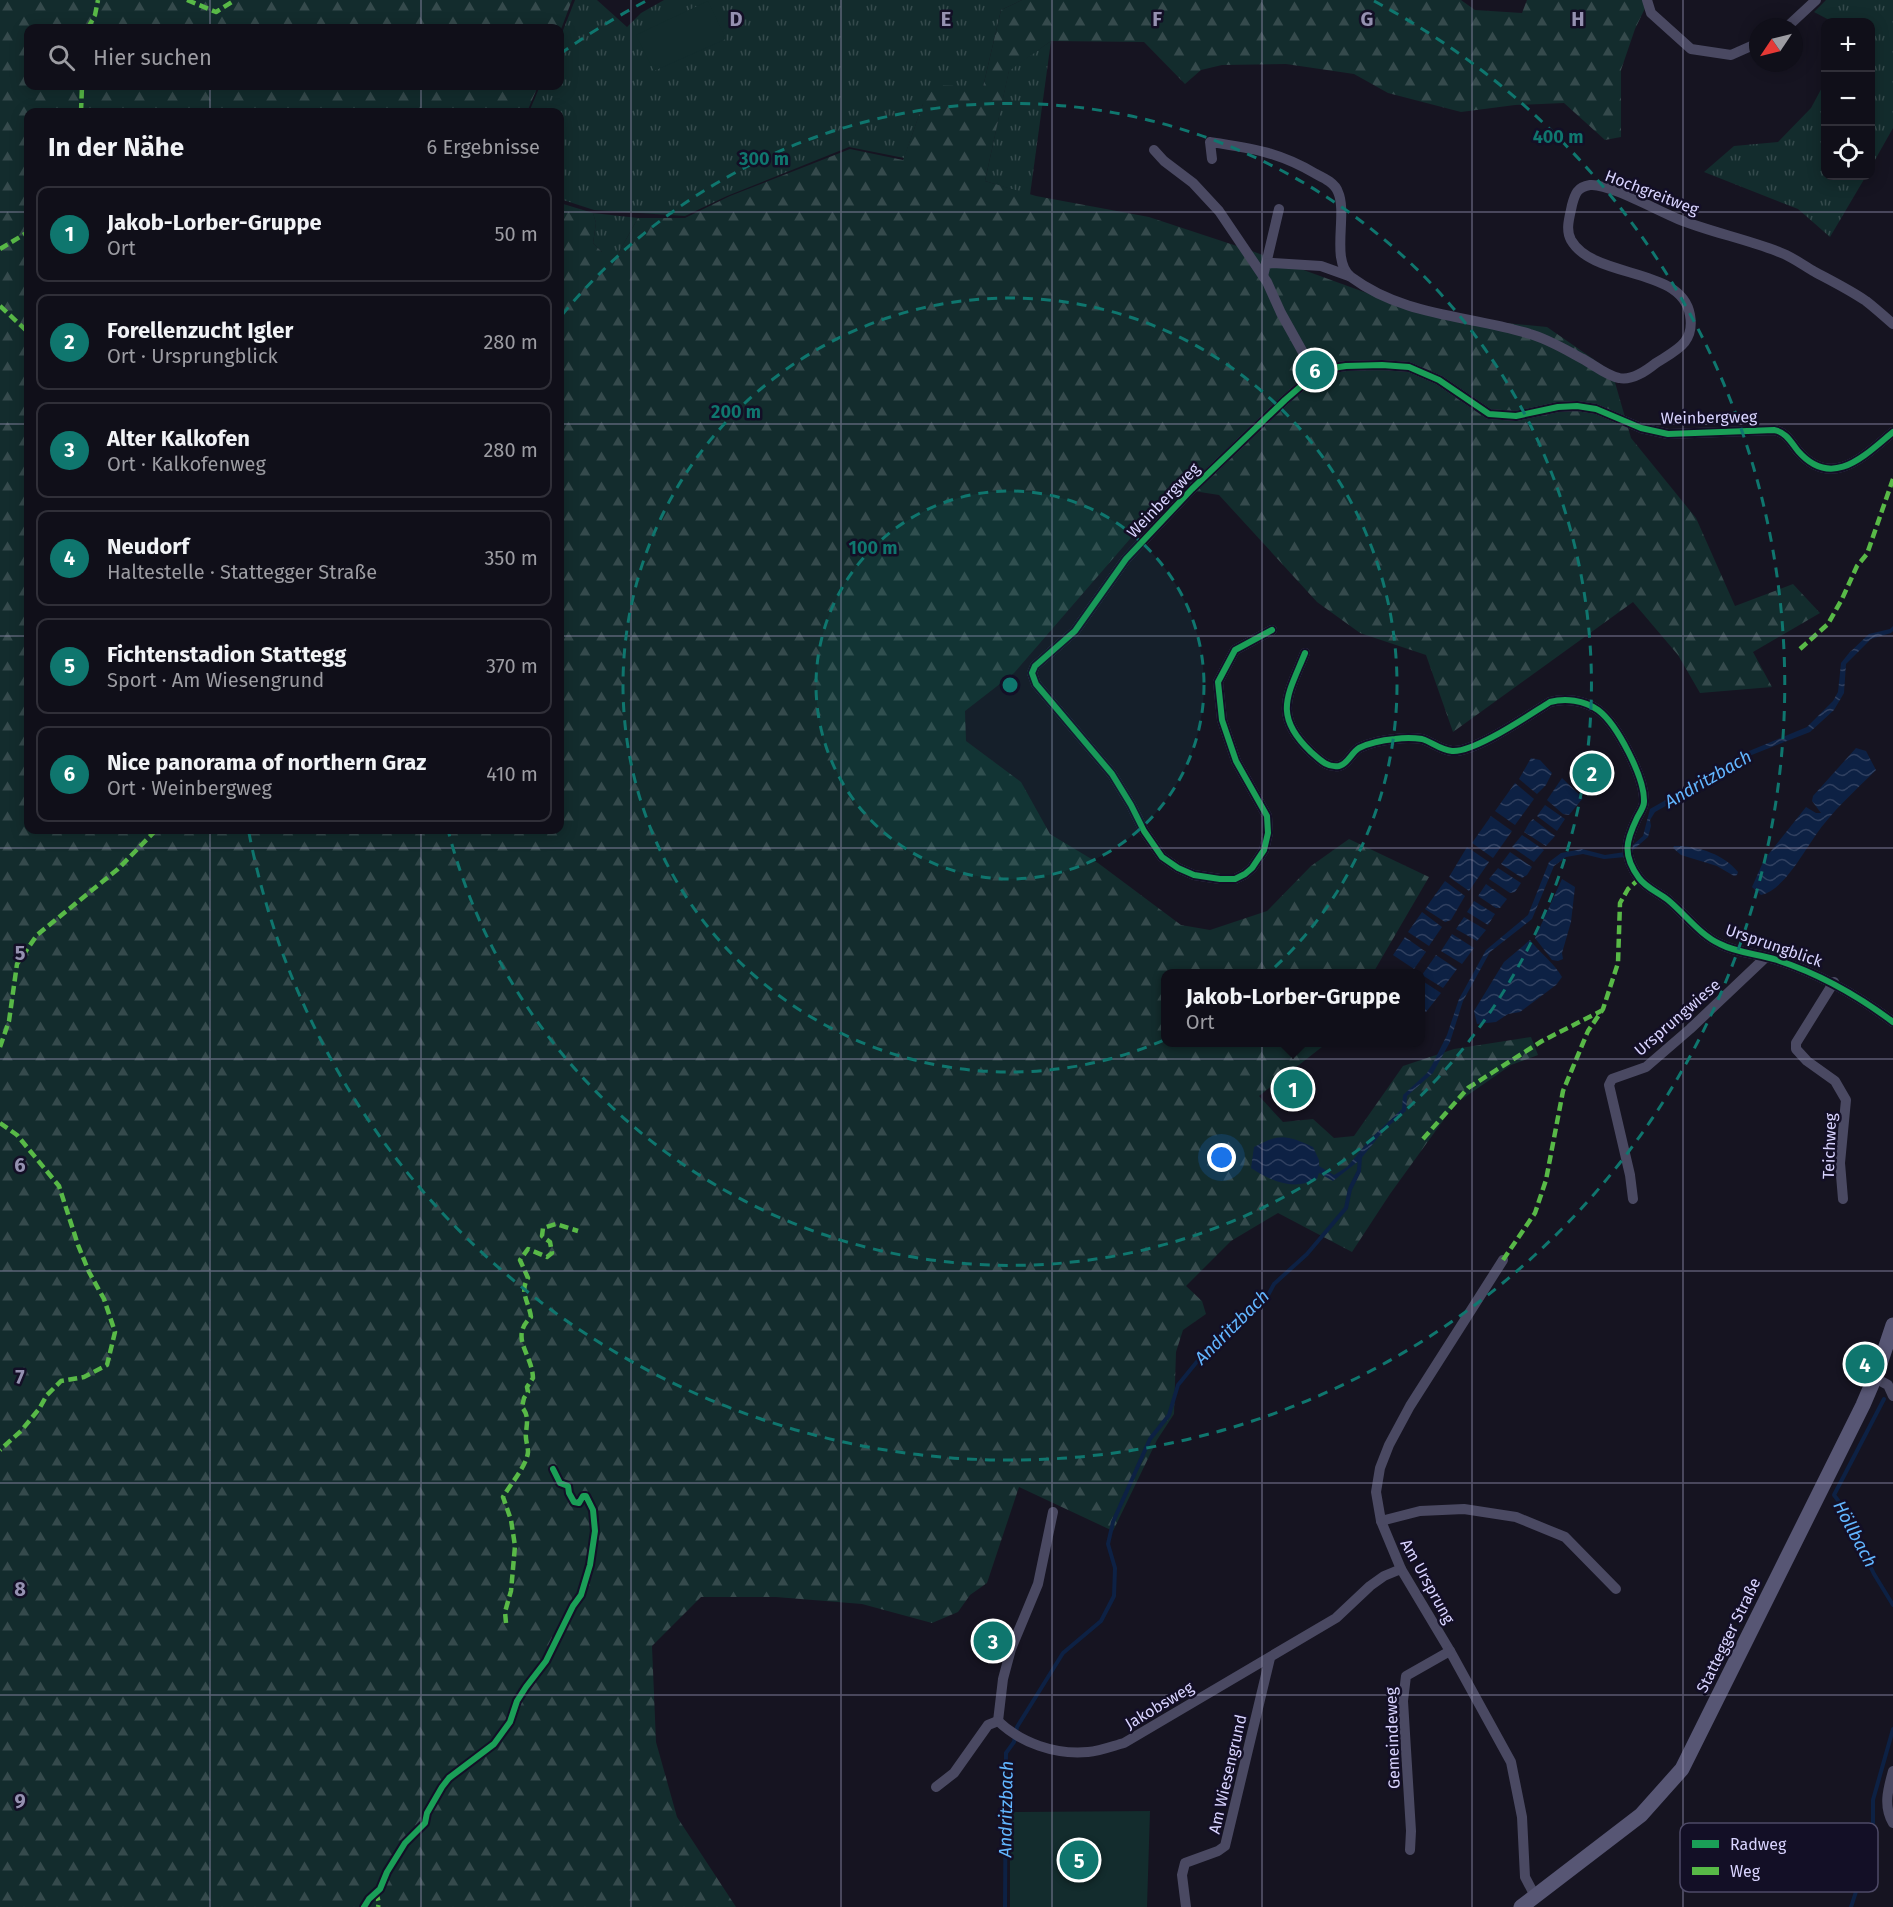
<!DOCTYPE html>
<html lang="de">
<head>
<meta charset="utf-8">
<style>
  body { margin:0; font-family:"Fira Sans",sans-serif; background:#191822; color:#f1f3f6 }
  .controls { position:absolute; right:18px; top:18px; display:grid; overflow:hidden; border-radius:12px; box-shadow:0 3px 15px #0003 }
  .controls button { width:54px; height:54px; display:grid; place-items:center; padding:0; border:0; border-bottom:2px solid #302f38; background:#100f19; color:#f1f3f6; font:30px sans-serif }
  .compass { position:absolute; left:1749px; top:18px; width:54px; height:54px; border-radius:50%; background:#100f19; box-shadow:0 3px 15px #0003; rotate:235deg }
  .you { position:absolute; left:1222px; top:1158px; width:21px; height:21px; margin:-15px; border:4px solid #fff; border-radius:50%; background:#1a73e8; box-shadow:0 0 0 9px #1a73e833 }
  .badge { display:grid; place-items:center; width:39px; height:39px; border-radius:50%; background:#0f766e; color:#fff; font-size:20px; font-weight:700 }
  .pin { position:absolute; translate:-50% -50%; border:3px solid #fff; box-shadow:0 2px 6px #0006 }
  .popup { position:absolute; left:1161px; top:969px; width:264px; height:78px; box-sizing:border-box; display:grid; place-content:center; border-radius:12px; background:#100f19; filter:drop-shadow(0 2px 4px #0005); font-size:20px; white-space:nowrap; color:#9c9ca2 }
  .popup b { font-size:22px; color:#f1f3f6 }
  .popup::after { content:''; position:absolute; left:50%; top:100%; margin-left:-12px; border:12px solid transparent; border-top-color:#100f19 }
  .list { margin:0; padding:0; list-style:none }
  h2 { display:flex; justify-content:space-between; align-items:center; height:78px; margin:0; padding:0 24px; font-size:26px }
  h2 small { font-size:20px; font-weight:400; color:#9c9ca2 }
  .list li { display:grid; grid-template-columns:39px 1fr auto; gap:18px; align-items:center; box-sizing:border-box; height:96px; margin:0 12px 12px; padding:0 12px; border:2px solid #302f38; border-radius:12px }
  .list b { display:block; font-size:22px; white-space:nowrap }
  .list p { margin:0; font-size:20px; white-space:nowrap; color:#9c9ca2 }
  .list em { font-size:20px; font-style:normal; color:#9c9ca2 }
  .icon { flex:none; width:33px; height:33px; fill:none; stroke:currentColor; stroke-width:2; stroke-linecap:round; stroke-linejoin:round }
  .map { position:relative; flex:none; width:1893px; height:1907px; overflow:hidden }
  .search { position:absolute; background:#100f19; box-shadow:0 3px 15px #0003; left:24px; top:24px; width:540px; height:66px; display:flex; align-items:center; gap:15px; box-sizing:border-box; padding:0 21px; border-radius:12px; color:#9c9ca2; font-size:22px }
  .panel { position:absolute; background:#100f19; box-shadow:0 3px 15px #0003; left:24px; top:108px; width:540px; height:726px; border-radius:12px }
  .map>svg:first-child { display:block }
  .grass { fill:url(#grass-tufts) }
  .forest { fill:url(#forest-firs) }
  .park { fill:#132c2d }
  .water { fill:url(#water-waves) }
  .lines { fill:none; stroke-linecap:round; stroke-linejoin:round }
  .stream { stroke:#0d2144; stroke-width:4 }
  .minor { stroke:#4a4962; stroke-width:10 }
  .secondary { stroke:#575674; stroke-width:15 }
  .quiet { stroke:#58b947; stroke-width:4.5; stroke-dasharray:9 4.5; stroke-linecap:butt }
  .cycleway-casing { stroke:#130f26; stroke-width:10 }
  .cycleway { stroke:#1a9f57; stroke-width:6 }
  .grid { fill:none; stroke:#9591b1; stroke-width:1.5; stroke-opacity:0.55 }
  .ring { fill:none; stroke:#0f766e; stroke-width:3; stroke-dasharray:10 8 }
  .labels { text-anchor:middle; stroke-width:5; stroke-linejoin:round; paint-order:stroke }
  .street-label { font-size:16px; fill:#d9d4ff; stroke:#130f26 }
  .water-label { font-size:18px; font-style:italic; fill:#62b6ff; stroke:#130f26 }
  .key { fill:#130f26; stroke:#4e4a67; stroke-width:1.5 }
  .key-label { font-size:16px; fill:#d9d4ff }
  .grid-label { font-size:20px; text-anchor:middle; font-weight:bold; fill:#9591b1; stroke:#130f26; stroke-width:5; stroke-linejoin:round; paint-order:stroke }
  .centre { fill:#0f766e; stroke:#130f26; stroke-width:3 }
  .ring-label { font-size:18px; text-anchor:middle; font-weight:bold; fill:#0f766e; stroke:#130f26; stroke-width:5; stroke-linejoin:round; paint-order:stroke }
</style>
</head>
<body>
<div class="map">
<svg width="1893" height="1907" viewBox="0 0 1893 1907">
  <defs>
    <pattern id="grass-tufts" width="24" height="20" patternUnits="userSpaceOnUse" patternTransform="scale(1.5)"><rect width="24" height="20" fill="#132c2d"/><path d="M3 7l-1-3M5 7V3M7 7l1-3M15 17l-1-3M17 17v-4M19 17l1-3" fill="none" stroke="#354a4c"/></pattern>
    <pattern id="forest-firs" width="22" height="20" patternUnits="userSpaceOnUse" patternTransform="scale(1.5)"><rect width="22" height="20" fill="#132c2d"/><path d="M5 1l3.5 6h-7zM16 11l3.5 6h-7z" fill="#354a4c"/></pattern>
    <pattern id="water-waves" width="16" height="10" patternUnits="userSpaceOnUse" patternTransform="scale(1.5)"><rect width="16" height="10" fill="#0d2144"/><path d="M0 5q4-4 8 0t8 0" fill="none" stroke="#304060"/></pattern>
  </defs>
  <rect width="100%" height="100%" fill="#161421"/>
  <g class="grass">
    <polygon points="575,0 597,0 627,27 641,13 664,0 1022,0 1001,10 983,87 923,104 904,158 849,147 727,196 685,216 594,210 560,199 560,112 529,112 540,86 560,86 560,38"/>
    <polygon points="1826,0 1893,0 1893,128 1871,167 1870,22 1833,22 1814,12"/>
    <polygon points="1051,41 1030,195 985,181 1009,70"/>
    <polygon points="1825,82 1826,176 1866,176 1830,237 1798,209 1704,172 1734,146 1778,142 1811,108"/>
    <polygon points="593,213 638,218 619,252 602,252 593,243 596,223"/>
  </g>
  <polygon class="forest" points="0,0 572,0 560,32 560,28 28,28 28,86 538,86 527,112 28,112 28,830 560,830 560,203 593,213 596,223 593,243 602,252 619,252 638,218 685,218 730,196 850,149 903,160 923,104 936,85 983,87 1001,10 1022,0 1461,0 1475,10 1522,13 1527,0 1649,0 1635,29 1621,70 1621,137 1605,140 1564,103 1515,105 1461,112 1388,93 1354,74 1286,64 1222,65 1201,70 1185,84 1144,42 1051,41 1009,71 985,181 1036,196 1149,217 1249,250 1430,316 1547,327 1612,372 1631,438 1696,518 1735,606 1793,584 1820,613 1753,652 1772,687 1700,693 1678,655 1633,602 1453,732 1426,655 1360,633 1317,602 1219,495 1174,488 1014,673 965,711 966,741 1021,782 1050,834 1098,863 1181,925 1210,930 1267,911 1311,866 1349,839 1429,877 1373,973 1166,974 1166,1042 1327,1043 1259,1096 1283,1122 1313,1119 1334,1138 1354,1136 1403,1066 1454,1049 1531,1037 1538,1055 1511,1065 1455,1104 1390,1194 1352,1252 1278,1213 1231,1241 1186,1286 1202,1301 1206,1314 1183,1330 1176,1352 1174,1414 1157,1440 1113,1531 1019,1487 987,1583 970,1595 958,1612 932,1623 862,1604 776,1597 701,1597 652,1646 656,1742 677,1817 736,1907 0,1907"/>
  <g class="park">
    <polygon points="708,1 726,39 654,71 636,35"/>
    <polygon points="1150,1811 1147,1907 1010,1907 1010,1812"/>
  </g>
  <g class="water">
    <path d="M1893,626V631L1891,633L1871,639L1846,664L1844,693L1834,710L1810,732L1739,760L1710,781L1655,812L1650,820L1651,826L1648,837L1625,857L1604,859L1583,854L1566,857L1554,866L1532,919L1490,952L1463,1001L1450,1042L1433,1073L1407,1096L1406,1111L1384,1130L1360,1160L1333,1181L1319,1173L1317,1179C1293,1191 1271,1181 1251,1168L1254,1147C1280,1133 1287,1135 1313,1147L1319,1160V1166L1334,1175L1347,1167L1370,1139L1402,1109L1403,1095L1427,1073L1432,1065L1447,1035L1459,999L1486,950L1528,915L1549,862L1561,853L1582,849L1605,855L1625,852L1643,836L1650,809L1708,776L1737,756L1807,727L1833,701L1838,692L1841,663L1849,653L1869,634L1890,629Z"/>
    <path d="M1856,748L1866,751L1876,770C1858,788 1839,805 1824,824C1807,844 1787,889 1761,895L1752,887L1764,860L1806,807L1816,813H1821L1812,801L1813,796Z"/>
    <polygon points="1531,758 1540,760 1552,773 1546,785 1537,794 1519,779"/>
    <polygon points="1562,778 1583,798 1569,815 1563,814 1547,800"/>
    <polygon points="1515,783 1534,799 1515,825 1495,811"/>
    <polygon points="1545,805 1565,819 1557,831 1537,816"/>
    <polygon points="1491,816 1512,831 1493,858 1472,843"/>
    <polygon points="1533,819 1555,836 1546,846 1524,832 1529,823"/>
    <polygon points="1522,835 1544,850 1534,862 1512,847"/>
    <path d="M1674,846C1696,845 1724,854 1738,872L1737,875L1734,876L1717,866L1681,855L1673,848Z"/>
    <polygon points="1467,847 1489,862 1469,891 1449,877"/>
    <polygon points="1510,852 1532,867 1527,875 1522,878 1501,864"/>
    <polygon points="1498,868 1521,883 1515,892 1510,893 1489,879"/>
    <polygon points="1562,879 1575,887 1571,922 1562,953 1563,959 1558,961 1552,960 1535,938"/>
    <polygon points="1445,881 1465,896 1451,920 1445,922 1425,909"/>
    <polygon points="1486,884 1507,899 1500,908 1496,908 1478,896"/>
    <polygon points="1474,901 1495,914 1488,925 1467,912"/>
    <polygon points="1422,912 1442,927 1429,946 1408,932"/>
    <polygon points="1464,917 1486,930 1477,941 1456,929"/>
    <polygon points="1452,934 1474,948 1462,964 1441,951"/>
    <polygon points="1405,937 1426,952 1414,969 1393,955"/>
    <path d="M1530,940C1540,953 1555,964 1562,977L1556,985L1520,1012L1508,1014L1496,1022L1477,1024L1474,1011L1504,962Z"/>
    <polygon points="1436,955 1457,969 1443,988 1422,975"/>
    <polygon points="1421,980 1441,993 1426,1012 1421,1009"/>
  </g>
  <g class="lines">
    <g class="stream">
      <polyline points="1884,1399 1834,1495 1840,1503 1874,1574 1893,1605"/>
      <polyline points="1005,1907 1006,1753 1014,1742 1017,1727 1063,1653 1101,1621 1114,1596 1115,1568 1108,1544 1113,1522 1150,1439 1169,1415 1178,1385 1204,1353 1267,1297 1274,1284 1307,1254 1346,1208 1350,1189 1359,1171 1360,1156"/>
      <polyline points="1851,1907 1868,1855 1873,1826 1873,1800 1893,1729"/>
    </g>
    <g class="minor">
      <polyline points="1647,0 1651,13 1691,49 1731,55 1758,43"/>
      <polyline points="1787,27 1816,0"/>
      <polyline points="1154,150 1164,161 1193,183 1219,211 1267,282 1281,313 1315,374"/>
      <path d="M1212,159L1210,142C1251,148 1279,152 1316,174C1324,178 1335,183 1338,192C1348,214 1330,261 1351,277C1405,317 1468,315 1530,334C1548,339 1566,350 1583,359C1594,365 1607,376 1619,378C1632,381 1646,371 1656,363C1676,350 1695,343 1690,315C1682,266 1594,280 1571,240C1565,229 1570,216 1572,205C1575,194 1577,187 1590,185C1608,183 1658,211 1678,219C1710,232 1746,239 1779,252C1791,256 1803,265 1815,272C1832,281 1850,290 1866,301C1875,308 1884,316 1893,324"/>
      <polyline points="1266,264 1279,209"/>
      <polyline points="1263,276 1266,264 1273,263 1321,266 1349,276"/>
      <path d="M1272,630L1235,650L1218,682L1222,720L1236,761L1267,816L1268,833L1264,850L1252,868L1245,874L1235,879H1220L1194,875L1178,868L1162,857L1144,831L1131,805L1112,774L1036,684L1032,673L1035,666L1075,631L1126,559L1192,489L1285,400L1315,374L1326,369L1346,366L1382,365L1409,367L1439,380L1489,414L1516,416L1558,407L1577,406L1596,409L1641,428L1668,434L1774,430C1786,432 1791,442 1798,451C1832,490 1864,456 1893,432"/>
      <path d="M1305,653C1288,695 1272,715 1311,752C1319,759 1327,768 1339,766C1348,764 1351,753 1359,748C1369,743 1384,740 1395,739C1402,738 1415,738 1422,739C1432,742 1440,750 1452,751C1474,753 1529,715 1550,702C1565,698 1584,700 1598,710C1617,724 1645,778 1644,802C1644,807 1639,814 1637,818C1626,841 1622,855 1639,878C1645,887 1659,893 1668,900C1685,914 1700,935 1720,944C1737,953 1759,954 1777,960C1820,974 1857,995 1893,1022"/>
      <polyline points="1834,982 1796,1043 1796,1049 1807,1061 1835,1081 1846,1100 1840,1163 1843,1199"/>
      <polyline points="1633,1199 1630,1175 1609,1085 1612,1079 1646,1067 1690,1029 1766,957"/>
      <polyline points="1503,1260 1410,1406 1389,1445 1380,1468 1376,1492 1381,1521 1401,1569 1450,1651 1511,1762 1522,1817 1525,1877 1535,1896"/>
      <polyline points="1875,1378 1888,1385 1893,1396"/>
      <polyline points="1381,1521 1420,1511 1464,1509 1516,1517 1565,1537 1616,1589"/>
      <path d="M998,1721C1021,1743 1055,1755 1088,1752C1100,1751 1113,1746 1124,1743L1336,1618L1370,1586L1384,1576L1401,1569"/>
      <polyline points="998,1721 1003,1679 1011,1649 1038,1584 1053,1512"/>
      <path d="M1893,1771C1888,1789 1883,1806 1893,1823"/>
      <polyline points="936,1787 954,1773 988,1725 998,1721"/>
      <polyline points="1410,1850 1411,1831 1403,1701 1406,1676 1450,1651"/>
      <polyline points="1186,1907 1182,1875 1185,1863 1218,1851 1225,1846 1270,1658"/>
    </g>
    <polyline class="secondary" points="1521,1907 1641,1815 1682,1769 1863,1405 1878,1370 1893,1325"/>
    <g class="quiet">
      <polyline points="187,0 216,12 235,0"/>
      <polyline points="88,28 95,15 98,0"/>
      <polyline points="81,112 82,86"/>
      <polyline points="0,249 28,232"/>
      <polyline points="0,306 28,332"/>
      <polyline points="1800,649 1828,624 1842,599 1857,566 1867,554 1893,479"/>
      <polyline points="0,1047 9,1021 17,964 37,935 118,869 156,830"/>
      <polyline points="0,1123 17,1135 59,1186 78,1245 89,1272 104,1299 115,1332 107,1365 84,1377 61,1381 47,1395 39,1409 21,1431 0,1450"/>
      <polyline points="1423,1139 1468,1088 1542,1041 1601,1011"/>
      <polyline points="1503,1260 1535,1213 1546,1180 1563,1091 1588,1031 1603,1009 1618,963 1620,903 1628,889 1639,879"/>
      <path d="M506,1623L505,1612L511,1591L515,1546L511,1520L503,1497C510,1485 527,1465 528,1452C528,1446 525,1439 526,1433C527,1422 529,1416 522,1407L524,1398L528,1392L527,1387L533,1378C532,1353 509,1338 531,1317C529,1302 519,1292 528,1278L520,1260L528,1249L547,1257L552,1253L550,1242L542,1236L543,1228L556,1224L578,1231"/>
      <polyline points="376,1892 379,1903 378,1907"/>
    </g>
    <g class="cycleway-casing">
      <g id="cycleway">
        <path d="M1272,630L1235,650L1218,682L1222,720L1236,761L1267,816L1268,833L1264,850L1252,868L1245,874L1235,879H1220L1194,875L1178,868L1162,857L1144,831L1131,805L1112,774L1036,684L1032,673L1035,666L1075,631L1126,559L1192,489L1285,400L1315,374L1326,369L1346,366L1382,365L1409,367L1439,380L1489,414L1516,416L1558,407L1577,406L1596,409L1641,428L1668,434L1774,430C1786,432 1791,442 1798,451C1832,490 1864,456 1893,432"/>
        <path d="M1305,653C1288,695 1272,715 1311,752C1319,759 1327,768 1339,766C1348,764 1351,753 1359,748C1369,743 1384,740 1395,739C1402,738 1415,738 1422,739C1432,742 1440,750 1452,751C1474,753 1529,715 1550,702C1565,698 1584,700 1598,710C1617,724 1645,778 1644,802C1644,807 1639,814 1637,818C1626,841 1622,855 1639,878C1645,887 1659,893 1668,900C1685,914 1700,935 1720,944C1737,953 1759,954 1777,960C1820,974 1857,995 1893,1022"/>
        <polyline points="364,1907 369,1899 380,1889 387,1872 405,1843 425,1823 427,1813 442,1787 449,1778 494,1744 510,1722 517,1701 526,1687 546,1661 573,1606 581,1595 590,1565 595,1531 593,1510 586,1496 583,1496 579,1503 574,1502 569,1493 568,1486 560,1483 553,1469"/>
      </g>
    </g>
    <use href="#cycleway" class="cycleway"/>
  </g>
  <path class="grid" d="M210,0V28M421,0V28M631,0V1907M841,0V1907M1052,0V1907M1262,0V1907M1472,0V1907M1683,0V1907M210,86V112M421,86V112M0,212H28M560,212H1893M0,424H28M560,424H1893M0,636H28M560,636H1893M210,830V1907M421,830V1907M0,848H1893M0,1059H1893M0,1271H1893M0,1483H1893M0,1695H1893"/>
  <circle cx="1010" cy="685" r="194" fill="#0f766e" fill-opacity=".12"/>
  <g class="ring">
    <circle cx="1010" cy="685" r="194"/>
    <circle cx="1010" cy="685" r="387"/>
    <path d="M562 315A581 581 0 1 1 448 830"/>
    <path d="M560 54A775 775 0 0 1 646 1M1374 1A775 775 0 1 1 249 833"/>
  </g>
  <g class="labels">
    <g class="street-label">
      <text transform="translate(1652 192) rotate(21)" y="6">Hochgreitweg</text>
      <text transform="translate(1709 417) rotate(-1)" y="6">Weinbergweg</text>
      <text transform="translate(1163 500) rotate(-46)" y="6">Weinbergweg</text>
      <text transform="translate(1774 945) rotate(19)" y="6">Ursprungblick</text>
      <text transform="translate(1677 1017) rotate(-41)" y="6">Ursprungwiese</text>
      <text transform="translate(1829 1146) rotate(-88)" y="6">Teichweg</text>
      <text transform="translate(1428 1581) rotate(61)" y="6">Am Ursprung</text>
      <text transform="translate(1728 1635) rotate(-64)" y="6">Stattegger Straße</text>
      <text transform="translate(1159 1705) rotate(-31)" y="6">Jakobsweg</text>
      <text transform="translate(1392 1738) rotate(-92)" y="6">Gemeindeweg</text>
      <text transform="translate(1227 1774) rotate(-77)" y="6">Am Wiesengrund</text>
    </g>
    <g class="water-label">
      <text transform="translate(1708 779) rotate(-30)" y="6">Andritzbach</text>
      <text transform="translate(1232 1327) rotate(-45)" y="6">Andritzbach</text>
      <text transform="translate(1855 1534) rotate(62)" y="6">Höllbach</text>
      <text transform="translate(1006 1809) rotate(-89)" y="6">Andritzbach</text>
    </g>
  </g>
  <rect x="1680" y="1823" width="198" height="69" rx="9" class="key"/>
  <rect x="1692" y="1840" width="27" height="8" fill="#1a9f57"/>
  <rect x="1692" y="1867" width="27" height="8" fill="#58b947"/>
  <g class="key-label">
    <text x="1730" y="1850">Radweg</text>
    <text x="1730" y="1877">Weg</text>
  </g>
  <g class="grid-label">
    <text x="736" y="26">D</text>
    <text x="946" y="26">E</text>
    <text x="1157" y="26">F</text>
    <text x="1367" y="26">G</text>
    <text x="1578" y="26">H</text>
    <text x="20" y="960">5</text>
    <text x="20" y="1172">6</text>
    <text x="20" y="1384">7</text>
    <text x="20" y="1596">8</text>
    <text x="20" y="1808">9</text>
  </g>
  <circle cx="1010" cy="685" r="9" class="centre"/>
  <g class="ring-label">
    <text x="1558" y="143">400 m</text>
    <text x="764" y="165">300 m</text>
    <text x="736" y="418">200 m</text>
    <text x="873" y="554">100 m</text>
  </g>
</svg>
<div class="controls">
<button>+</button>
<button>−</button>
<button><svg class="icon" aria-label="locate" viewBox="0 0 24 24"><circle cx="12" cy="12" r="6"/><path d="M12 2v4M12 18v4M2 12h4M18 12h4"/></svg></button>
</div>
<svg class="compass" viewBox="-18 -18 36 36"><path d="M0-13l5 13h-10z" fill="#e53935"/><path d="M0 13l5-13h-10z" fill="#9c9ca2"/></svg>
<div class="you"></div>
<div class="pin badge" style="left:1293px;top:1089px">1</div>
<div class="popup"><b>Jakob-Lorber-Gruppe</b>Ort</div>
<div class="pin badge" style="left:1592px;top:773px">2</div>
<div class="pin badge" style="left:993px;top:1641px">3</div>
<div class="pin badge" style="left:1865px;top:1364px">4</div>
<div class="pin badge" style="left:1079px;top:1860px">5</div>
<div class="pin badge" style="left:1315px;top:370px">6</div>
<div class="search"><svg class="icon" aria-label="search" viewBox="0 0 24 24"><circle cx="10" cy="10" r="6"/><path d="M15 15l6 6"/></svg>Hier suchen</div>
<section class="panel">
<h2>In der Nähe<small>6 Ergebnisse</small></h2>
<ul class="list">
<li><span class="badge">1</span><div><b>Jakob-Lorber-Gruppe</b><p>Ort</p></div><em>50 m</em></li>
<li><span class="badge">2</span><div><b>Forellenzucht Igler</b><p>Ort · Ursprungblick</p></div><em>280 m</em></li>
<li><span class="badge">3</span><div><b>Alter Kalkofen</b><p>Ort · Kalkofenweg</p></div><em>280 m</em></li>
<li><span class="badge">4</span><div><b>Neudorf</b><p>Haltestelle · Stattegger Straße</p></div><em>350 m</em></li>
<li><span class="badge">5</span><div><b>Fichtenstadion Stattegg</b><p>Sport · Am Wiesengrund</p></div><em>370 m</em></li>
<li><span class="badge">6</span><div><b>Nice panorama of northern Graz</b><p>Ort · Weinbergweg</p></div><em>410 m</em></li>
</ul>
</section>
</div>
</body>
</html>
